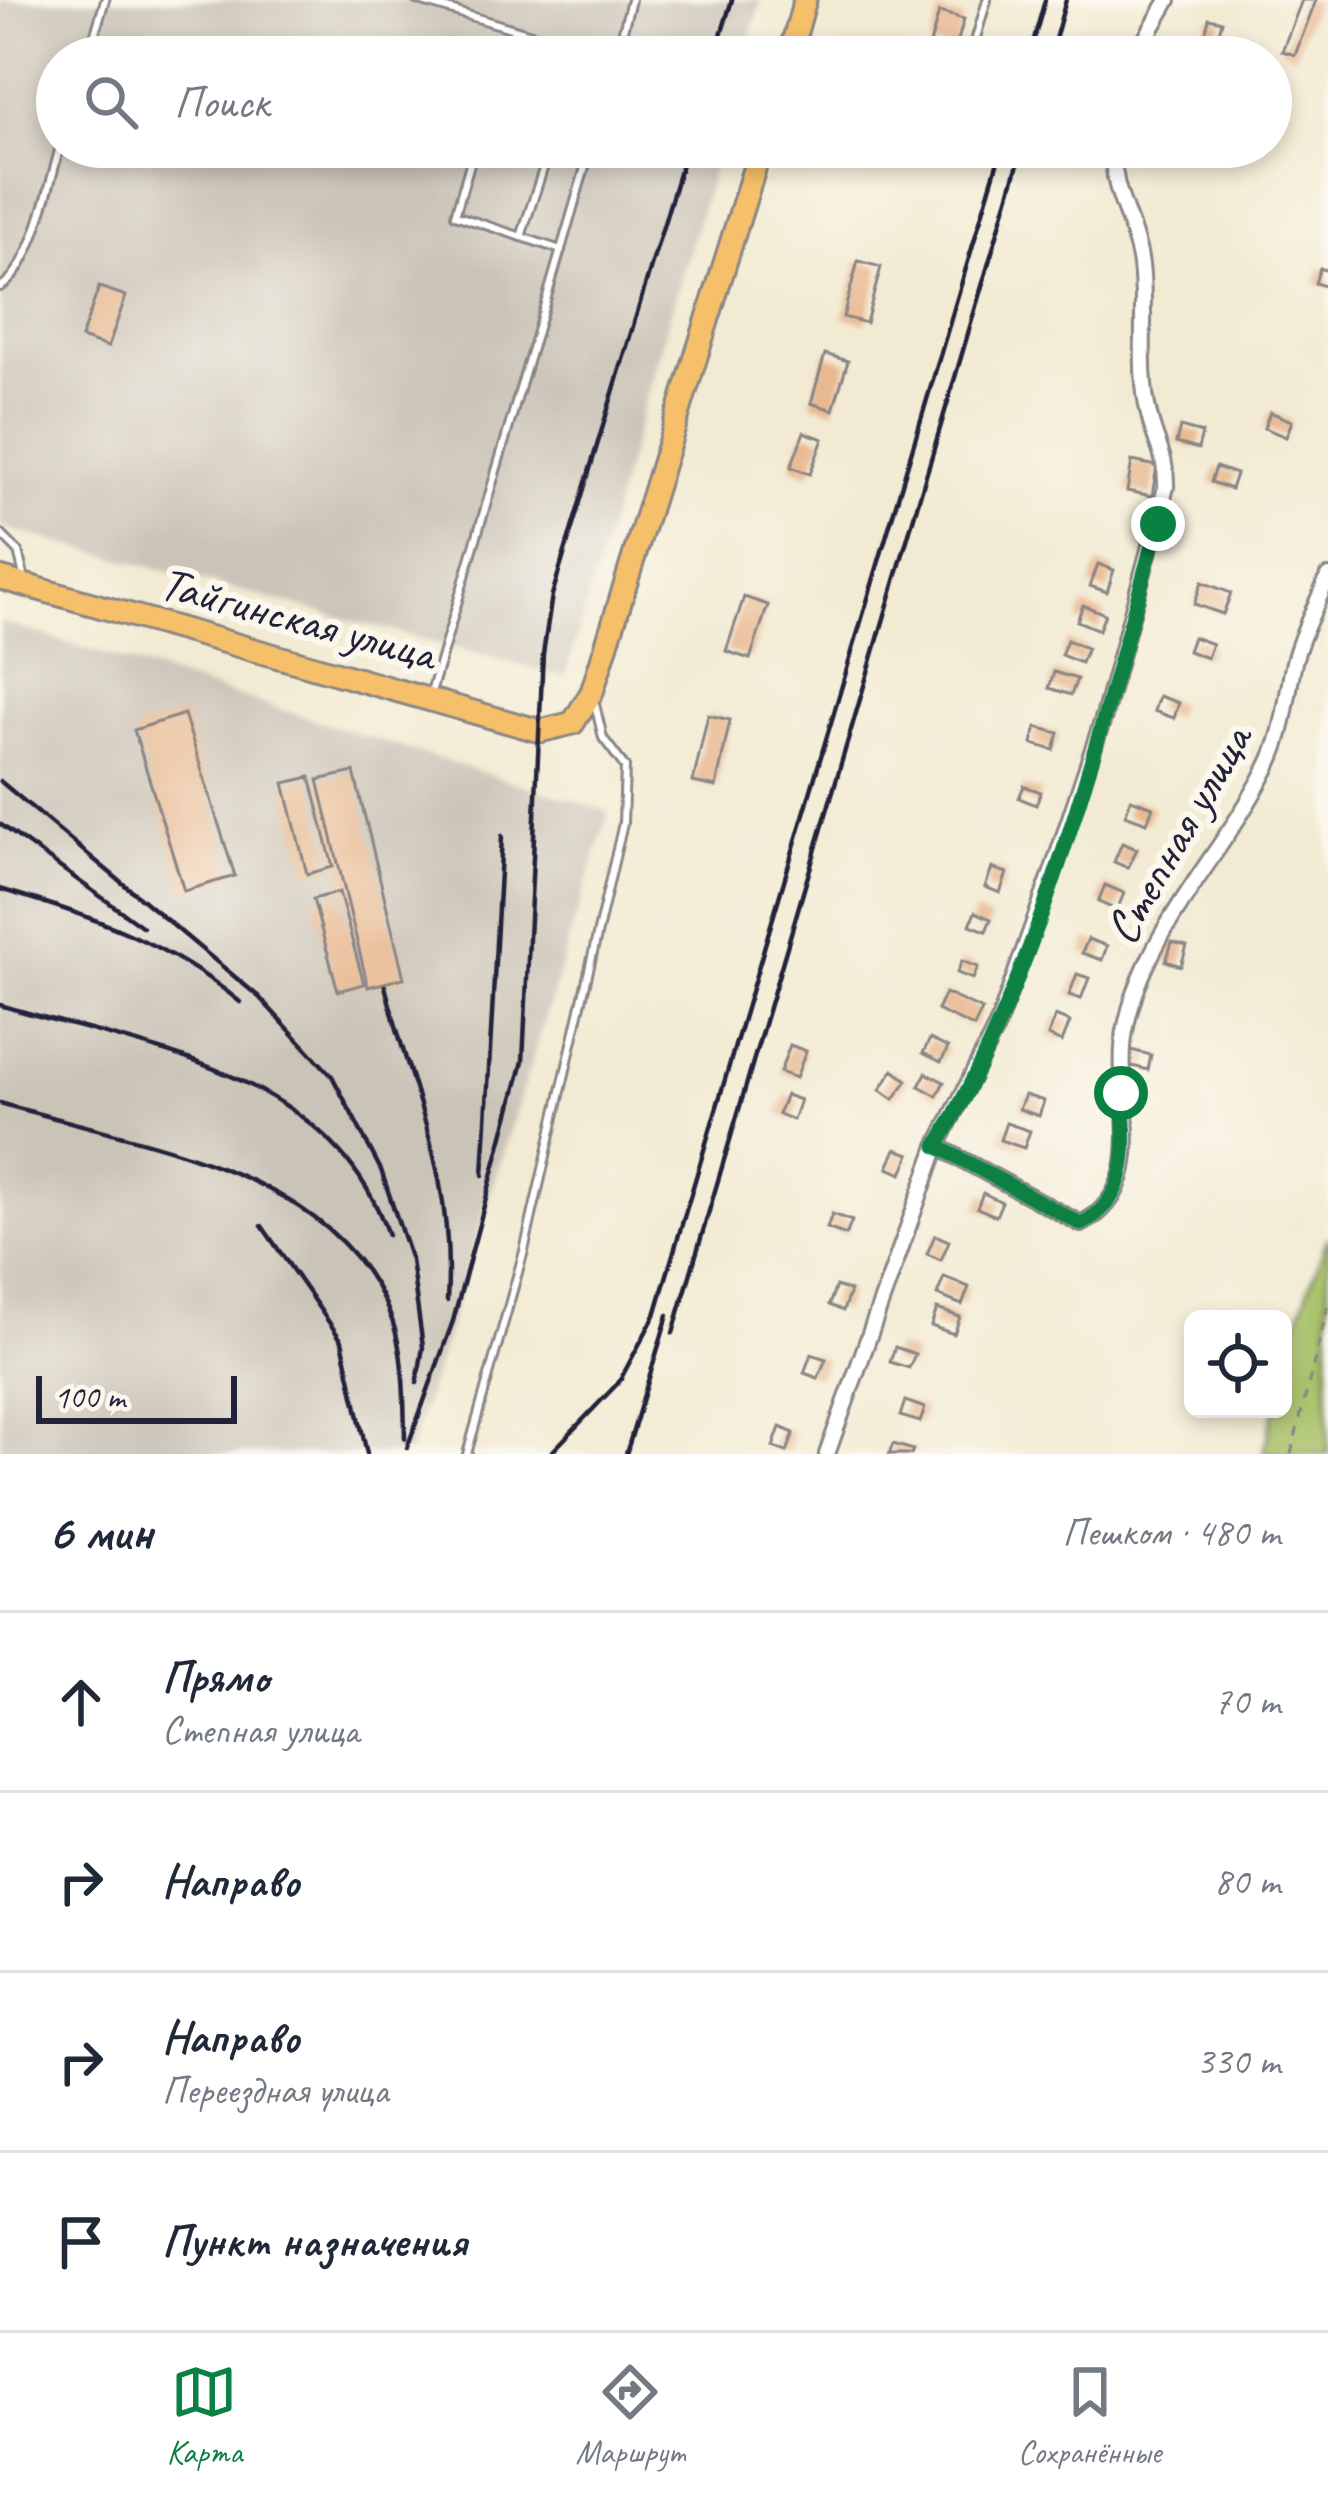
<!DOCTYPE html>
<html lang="ru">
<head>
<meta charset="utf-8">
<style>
  body { margin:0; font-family:Caveat,sans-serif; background:#f6f6f7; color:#1f2937 }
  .controls { position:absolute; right:36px; bottom:36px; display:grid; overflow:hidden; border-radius:18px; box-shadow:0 6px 18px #0003 }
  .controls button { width:108px; height:108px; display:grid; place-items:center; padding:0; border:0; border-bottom:3px solid #e0e1e3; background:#fff; color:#1f2937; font:60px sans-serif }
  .scale { position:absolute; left:36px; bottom:30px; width:201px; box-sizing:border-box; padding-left:12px; border:6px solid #22223b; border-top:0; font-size:33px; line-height:42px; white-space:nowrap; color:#22223b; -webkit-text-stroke:9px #fbf7ec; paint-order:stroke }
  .stop { position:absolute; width:36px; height:36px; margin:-27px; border:9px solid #0b8043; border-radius:50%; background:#fff }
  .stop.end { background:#0b8043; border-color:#fff; box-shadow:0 3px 12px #0008 }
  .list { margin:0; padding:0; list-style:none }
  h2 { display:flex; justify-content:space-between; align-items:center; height:156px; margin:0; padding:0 48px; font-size:51px }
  h2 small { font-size:39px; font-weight:400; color:#747a83 }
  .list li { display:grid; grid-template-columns:78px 1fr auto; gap:36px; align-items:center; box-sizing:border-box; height:180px; padding:0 48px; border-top:3px solid #e0e1e3 }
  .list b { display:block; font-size:45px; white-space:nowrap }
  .list p { margin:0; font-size:39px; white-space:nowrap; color:#747a83 }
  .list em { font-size:39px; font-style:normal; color:#747a83 }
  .icon { flex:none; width:66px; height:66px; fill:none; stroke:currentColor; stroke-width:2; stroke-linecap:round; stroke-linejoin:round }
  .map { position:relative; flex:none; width:1328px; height:1454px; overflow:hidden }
  .search { position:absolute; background:#fff; box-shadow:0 6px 18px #0003; left:36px; right:36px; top:36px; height:132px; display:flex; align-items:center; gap:30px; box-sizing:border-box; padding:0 42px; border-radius:66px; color:#747a83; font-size:45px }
  .sheet { height:876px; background:#fff }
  nav { display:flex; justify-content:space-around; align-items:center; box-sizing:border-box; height:168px; border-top:3px solid #e0e1e3; background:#fff; font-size:33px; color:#747a83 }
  nav a { display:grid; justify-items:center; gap:6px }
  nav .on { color:#0b8043 }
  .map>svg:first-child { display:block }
  .industrial { fill:#cac3b8 }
  .green { fill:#a5bf65; stroke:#647050; stroke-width:3 }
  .building { fill:#e8b891 }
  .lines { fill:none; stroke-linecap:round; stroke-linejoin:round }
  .service-casing { stroke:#8a8686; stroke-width:12 }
  .minor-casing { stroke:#8a8686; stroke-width:20 }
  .trunk-casing { stroke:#8a8686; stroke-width:27 }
  .path { stroke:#8a8686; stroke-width:3; stroke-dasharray:9 9; stroke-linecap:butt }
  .service { stroke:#fff; stroke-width:6 }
  .minor { stroke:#fff; stroke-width:14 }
  .trunk { stroke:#f6c06b; stroke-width:21 }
  .rail { stroke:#22223b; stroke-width:4.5 }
  .route { stroke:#0b8043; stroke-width:15 }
  .labels { text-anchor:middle; stroke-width:12; stroke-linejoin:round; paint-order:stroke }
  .street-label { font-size:48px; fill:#22223b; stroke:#fbf7ec }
</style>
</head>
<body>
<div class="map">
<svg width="1328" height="1454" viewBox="0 0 1328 1454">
  <rect width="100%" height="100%" fill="#fbf7ec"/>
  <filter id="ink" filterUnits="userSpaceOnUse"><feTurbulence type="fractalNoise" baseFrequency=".00833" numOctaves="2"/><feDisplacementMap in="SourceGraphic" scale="24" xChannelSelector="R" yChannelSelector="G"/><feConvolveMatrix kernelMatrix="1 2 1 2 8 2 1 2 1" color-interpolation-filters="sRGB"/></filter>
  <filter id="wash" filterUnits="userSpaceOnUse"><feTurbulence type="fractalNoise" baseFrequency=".004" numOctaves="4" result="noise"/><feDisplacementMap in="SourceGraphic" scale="48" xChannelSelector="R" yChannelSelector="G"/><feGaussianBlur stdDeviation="2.7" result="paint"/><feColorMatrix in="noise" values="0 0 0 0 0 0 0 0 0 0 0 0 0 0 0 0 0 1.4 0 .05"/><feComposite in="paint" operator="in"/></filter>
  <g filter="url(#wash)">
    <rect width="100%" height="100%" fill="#f2ead2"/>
    <g class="industrial">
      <polygon points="0,0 761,0 745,57 57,57 57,147 719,147 565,677 0,527"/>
      <polygon points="0,622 609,812 409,1454 0,1454"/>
    </g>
    <path class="green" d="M1328,1237V1454H1263L1274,1409H1283C1283,1347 1307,1294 1328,1237Z"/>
    <g id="blocks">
      <g class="building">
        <polygon points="1302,0 1316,0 1295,55 1282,51"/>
        <polygon points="939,12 964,19 955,51 930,44"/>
        <polygon points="1209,18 1222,21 1213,57 1200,57"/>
        <polygon points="858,261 881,267 866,323 843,317"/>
        <polygon points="1320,268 1328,271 1328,287 1315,283"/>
        <polygon points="99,287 126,296 108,347 81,338"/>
        <polygon points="825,354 848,361 833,410 811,403"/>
        <polygon points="1270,412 1292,421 1286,437 1264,428"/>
        <polygon points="1180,427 1202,433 1198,449 1176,443"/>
        <polygon points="804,432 823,439 810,474 791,467"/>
        <polygon points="1132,461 1157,466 1152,496 1127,491"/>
        <polygon points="1216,467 1236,474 1231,489 1211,482"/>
        <polygon points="1098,564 1114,570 1107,592 1090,586"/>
        <polygon points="1202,582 1231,593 1223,614 1194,604"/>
        <polygon points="744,597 768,605 750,659 726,651"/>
        <polygon points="1083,605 1105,614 1099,630 1077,621"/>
        <polygon points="1193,637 1212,644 1207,658 1188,651"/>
        <polygon points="1067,640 1087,648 1081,663 1061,655"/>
        <polygon points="1054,672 1077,679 1071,695 1049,688"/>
        <polygon points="1159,696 1179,703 1174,718 1154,711"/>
        <polygon points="184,714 235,876 184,891 134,730"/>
        <polygon points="708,715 730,720 716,787 693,782"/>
        <polygon points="1036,727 1059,733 1054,750 1032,744"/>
        <polygon points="354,772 404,978 368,987 318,780"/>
        <polygon points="310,777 333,867 307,874 284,783"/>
        <polygon points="1024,786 1041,792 1036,805 1019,798"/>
        <polygon points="1131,799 1153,807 1147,823 1125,815"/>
        <polygon points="1122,843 1137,849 1128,868 1114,862"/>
        <polygon points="992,868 1007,873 1000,893 985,887"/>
        <polygon points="1105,885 1124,893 1117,910 1098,902"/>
        <polygon points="339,892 364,984 338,991 313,899"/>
        <polygon points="975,912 991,919 986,931 970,925"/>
        <polygon points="1088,939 1107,946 1102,960 1082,953"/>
        <polygon points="1172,942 1187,946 1181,966 1166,961"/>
        <polygon points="962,961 978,967 973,979 957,973"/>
        <polygon points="1077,974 1089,978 1081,999 1069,995"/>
        <polygon points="945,993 982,1010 974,1027 937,1010"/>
        <polygon points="1055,1016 1070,1022 1062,1042 1048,1036"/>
        <polygon points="930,1039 948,1048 941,1062 923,1053"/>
        <polygon points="790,1045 806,1051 796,1078 780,1072"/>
        <polygon points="1131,1050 1151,1055 1148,1070 1128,1065"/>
        <polygon points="893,1070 907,1080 894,1099 880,1090"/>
        <polygon points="926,1073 944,1082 937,1096 919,1086"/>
        <polygon points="786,1095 800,1100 793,1120 778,1114"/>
        <polygon points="1025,1095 1044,1101 1039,1116 1019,1109"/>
        <polygon points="1006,1123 1030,1131 1024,1148 1000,1140"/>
        <polygon points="896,1149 910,1154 902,1174 888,1168"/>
        <polygon points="983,1193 1002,1202 996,1216 977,1208"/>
        <polygon points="832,1214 852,1221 846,1235 827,1228"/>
        <polygon points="935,1235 949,1241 941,1260 927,1254"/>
        <polygon points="944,1277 969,1287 962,1305 937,1295"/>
        <polygon points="836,1286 850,1291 843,1311 829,1305"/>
        <polygon points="937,1309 960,1317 954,1334 931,1326"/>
        <polygon points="895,1347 915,1354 909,1368 890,1362"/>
        <polygon points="811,1354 826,1359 818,1378 804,1373"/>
        <polygon points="905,1401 925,1408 920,1422 900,1416"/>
        <polygon points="780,1427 794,1433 787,1452 773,1447"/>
        <polygon points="893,1444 913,1450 911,1454 889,1454"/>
      </g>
    </g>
  </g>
  <g filter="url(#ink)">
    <use href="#blocks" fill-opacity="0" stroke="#8a8686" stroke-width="3"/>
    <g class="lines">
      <g class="service-casing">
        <g id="service">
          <polyline points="416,0 609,57"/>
          <polyline points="971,55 987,0"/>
          <polyline points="88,57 105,0"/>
          <polyline points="616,57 631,0"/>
          <polyline points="475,147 455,215 561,250"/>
          <polyline points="521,237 545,163 538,147"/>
          <path d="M0,287C32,271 50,181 60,147"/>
          <polyline points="0,533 18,551 24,576"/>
          <polyline points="430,696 591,147"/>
          <polyline points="467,1454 524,1251 623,823 625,767 603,738 594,700"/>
        </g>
      </g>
      <g class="minor-casing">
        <g id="minor">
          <polyline points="1135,57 1168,0"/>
          <path d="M937,1146L1081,1224C1154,1188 1113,1093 1125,1031C1144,930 1222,857 1267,768C1285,733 1286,698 1294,662C1301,633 1317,604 1328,577"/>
          <path d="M827,1454L937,1146L997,1026L1052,872L1104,716L1166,487C1167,457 1155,442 1149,415C1137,367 1147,313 1141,265C1136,223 1109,191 1114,147"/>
        </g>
      </g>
      <g class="trunk-casing">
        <g id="trunk">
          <polyline points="789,57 805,0"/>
          <polyline points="0,578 540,731 573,723 592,692 761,147"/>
        </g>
      </g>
      <polyline class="path" points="1291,1454 1328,1306"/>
      <use href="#service" class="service"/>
      <use href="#minor" class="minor"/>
      <use href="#trunk" class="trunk"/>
      <g class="rail">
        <polyline points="714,57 732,0"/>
        <polyline points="1029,57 1045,0"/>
        <polyline points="1050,57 1066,0"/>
        <polyline points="0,781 259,997 332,1076 381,1170 411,1260 423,1347 417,1383"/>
        <polyline points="0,824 143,927"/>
        <path d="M0,889C89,915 168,942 240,1002"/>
        <path d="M385,986C414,1100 455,1177 447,1301"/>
        <path d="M0,1005C146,1049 332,1070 388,1235"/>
        <path d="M0,1103C138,1144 337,1168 392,1320C405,1357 404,1400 405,1439"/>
        <polyline points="483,1175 502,836"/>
        <polyline points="262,1226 342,1341 367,1454"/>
        <polyline points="673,1333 1023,147"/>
        <polyline points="407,1448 453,1321 523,1061 543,654 552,595 687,147"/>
        <polyline points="550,1454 619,1382 655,1315 1002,147"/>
        <polyline points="626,1454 668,1315"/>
      </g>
    </g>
  </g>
  <g class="lines" filter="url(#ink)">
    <path class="route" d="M1121,1093C1127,1140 1132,1199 1081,1224L937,1146C1042,968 1102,724 1158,524"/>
  </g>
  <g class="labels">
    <g class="street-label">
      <text transform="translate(298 617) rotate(15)" y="17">Тайгинская улица</text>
      <text transform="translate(1177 834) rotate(-60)" y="17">Степная улица</text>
    </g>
  </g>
</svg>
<div class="controls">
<button><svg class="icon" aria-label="locate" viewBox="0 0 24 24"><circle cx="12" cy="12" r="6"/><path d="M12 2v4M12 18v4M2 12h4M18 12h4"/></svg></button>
</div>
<div class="scale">100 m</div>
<div class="stop" style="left:1121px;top:1093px"></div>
<div class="stop end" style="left:1158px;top:524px"></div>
<div class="search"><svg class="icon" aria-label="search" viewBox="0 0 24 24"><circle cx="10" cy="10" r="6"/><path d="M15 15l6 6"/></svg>Поиск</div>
</div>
<section class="sheet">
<h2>6 мин<small>Пешком · 480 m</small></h2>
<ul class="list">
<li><svg class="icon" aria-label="ahead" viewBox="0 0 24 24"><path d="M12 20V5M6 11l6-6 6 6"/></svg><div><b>Прямо</b><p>Степная улица</p></div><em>70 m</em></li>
<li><svg class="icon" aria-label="right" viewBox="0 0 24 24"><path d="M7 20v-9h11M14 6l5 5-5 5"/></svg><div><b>Направо</b></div><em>80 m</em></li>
<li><svg class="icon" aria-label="right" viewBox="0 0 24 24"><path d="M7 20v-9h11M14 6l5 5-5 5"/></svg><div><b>Направо</b><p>Переездная улица</p></div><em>330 m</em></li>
<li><svg class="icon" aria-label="arrive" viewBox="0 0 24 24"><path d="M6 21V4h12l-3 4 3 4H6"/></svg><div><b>Пункт назначения</b></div></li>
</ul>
</section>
<nav>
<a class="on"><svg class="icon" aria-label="map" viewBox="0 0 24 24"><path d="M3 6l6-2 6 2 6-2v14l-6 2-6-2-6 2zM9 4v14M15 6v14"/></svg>Карта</a>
<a><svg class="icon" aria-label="directions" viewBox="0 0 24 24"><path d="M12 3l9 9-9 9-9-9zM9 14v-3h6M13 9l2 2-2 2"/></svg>Маршрут</a>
<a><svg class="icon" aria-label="saved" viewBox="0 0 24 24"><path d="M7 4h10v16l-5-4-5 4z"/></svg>Сохранённые</a>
</nav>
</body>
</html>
